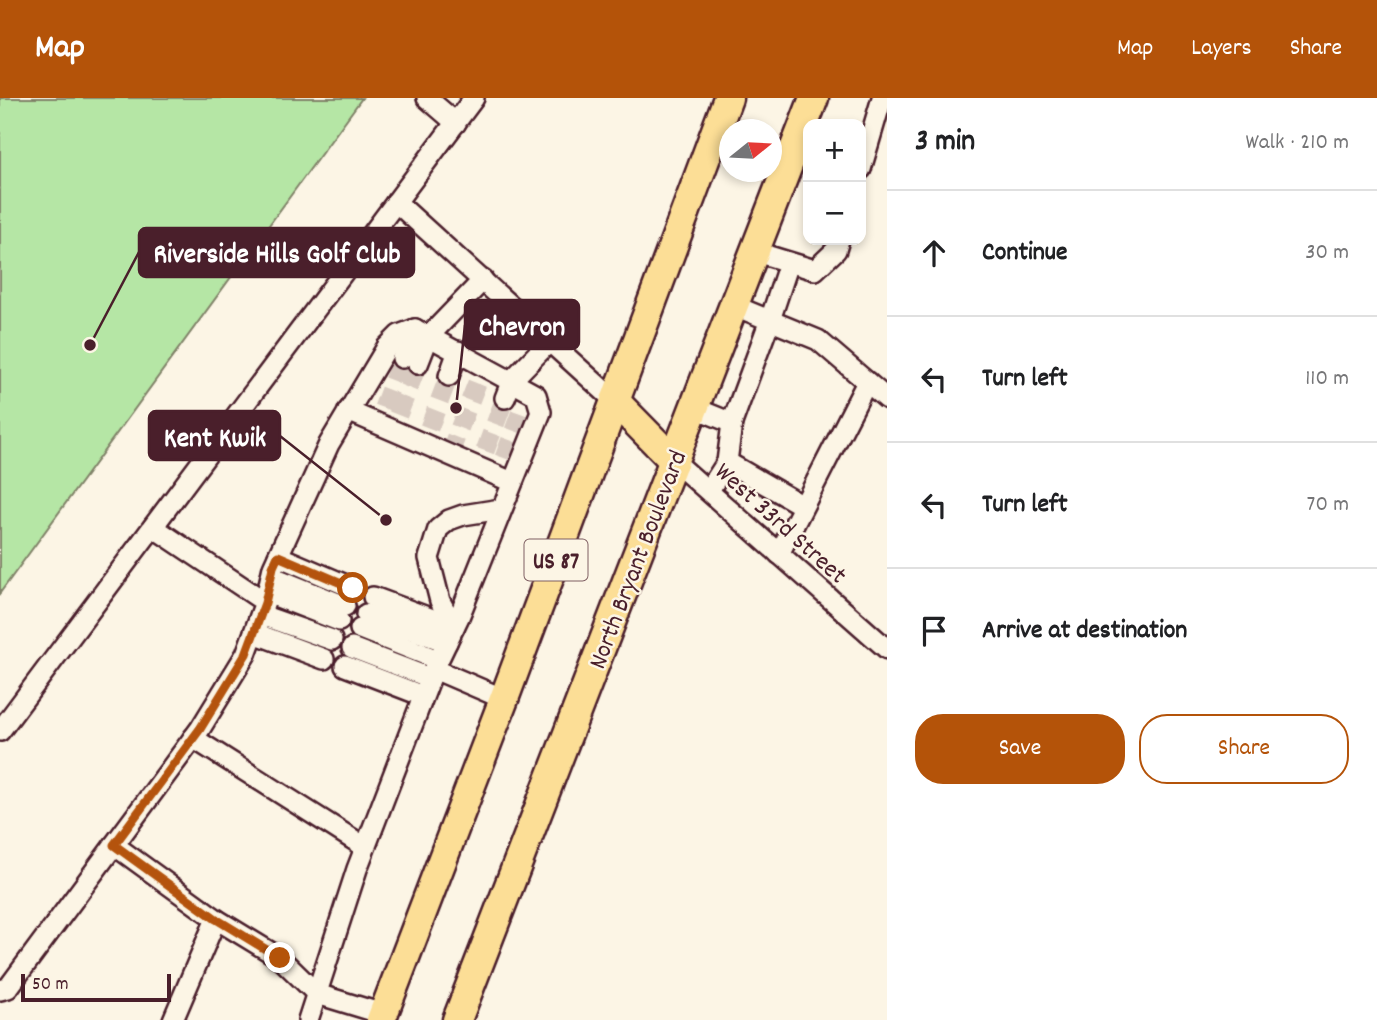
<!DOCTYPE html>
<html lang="en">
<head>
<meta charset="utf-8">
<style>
  body { margin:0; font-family:Dekko,sans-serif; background:#f2f2f2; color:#202124 }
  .controls { position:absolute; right:21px; top:21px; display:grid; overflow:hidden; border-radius:14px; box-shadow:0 4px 10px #0003 }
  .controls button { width:63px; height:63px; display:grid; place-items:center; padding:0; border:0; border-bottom:2px solid #e0e0e0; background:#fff; color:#202124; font:35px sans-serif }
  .compass { position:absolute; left:719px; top:21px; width:63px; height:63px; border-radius:50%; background:#fff; box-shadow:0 4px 10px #0003; rotate:72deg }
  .scale { position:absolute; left:21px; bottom:18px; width:150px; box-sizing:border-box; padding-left:7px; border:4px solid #4a1f2b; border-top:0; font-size:19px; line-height:24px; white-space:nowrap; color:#4a1f2b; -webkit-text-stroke:5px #fcf5e5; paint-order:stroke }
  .stop { position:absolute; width:21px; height:21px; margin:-16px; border:5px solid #b45309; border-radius:50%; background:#fff }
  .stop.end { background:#b45309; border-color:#fff; box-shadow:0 2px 7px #0008 }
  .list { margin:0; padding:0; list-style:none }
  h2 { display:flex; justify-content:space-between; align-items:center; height:91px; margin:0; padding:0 28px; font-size:30px }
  h2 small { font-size:23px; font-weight:400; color:#757577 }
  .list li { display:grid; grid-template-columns:46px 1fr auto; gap:21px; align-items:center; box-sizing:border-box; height:126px; padding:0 28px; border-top:2px solid #e0e0e0 }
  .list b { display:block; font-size:26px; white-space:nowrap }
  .list em { font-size:23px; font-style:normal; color:#757577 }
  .actions { display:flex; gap:14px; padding:21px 28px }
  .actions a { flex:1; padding:16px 0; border:2px solid #b45309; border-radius:28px; text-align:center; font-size:24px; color:#b45309 }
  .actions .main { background:#b45309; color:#fff }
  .icon { flex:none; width:38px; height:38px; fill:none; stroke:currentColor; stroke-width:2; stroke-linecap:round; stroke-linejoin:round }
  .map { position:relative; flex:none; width:887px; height:922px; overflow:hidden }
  header { display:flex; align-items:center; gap:42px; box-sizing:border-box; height:98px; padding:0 35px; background:#b45309; color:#fff }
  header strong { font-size:33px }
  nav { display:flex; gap:38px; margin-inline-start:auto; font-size:24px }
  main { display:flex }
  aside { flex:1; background:#fff }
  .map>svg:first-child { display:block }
  .green { fill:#b5e6a5; stroke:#808268; stroke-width:2 }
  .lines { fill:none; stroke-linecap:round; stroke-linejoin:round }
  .minor-tunnel { stroke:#d8cac0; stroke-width:19; stroke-dasharray:19 10; stroke-linecap:butt }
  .minor-casing { stroke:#4a1f2b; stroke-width:24 }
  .highway-casing { stroke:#4a1f2b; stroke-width:33 }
  .minor { stroke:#fcf5e5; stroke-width:19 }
  .highway { stroke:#fcde96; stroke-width:28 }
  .route { stroke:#b45309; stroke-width:9 }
  .labels { text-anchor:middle; stroke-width:5; stroke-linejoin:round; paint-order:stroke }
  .shield { fill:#fcf5e5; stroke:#7f5f63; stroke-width:2 }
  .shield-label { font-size:24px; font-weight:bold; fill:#4a1f2b }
  .street-label { font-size:26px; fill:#4a1f2b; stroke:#fcf5e5 }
  .leader { fill:none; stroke:#4a1f2b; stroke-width:2.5 }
  .callout-dot { fill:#4a1f2b; stroke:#fcf5e5; stroke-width:2.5 }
  .callout { fill:#4a1f2b; stroke:#4a1f2b; stroke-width:2.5 }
  .callout-label { font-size:28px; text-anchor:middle; font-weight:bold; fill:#fff }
</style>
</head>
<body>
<header>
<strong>Map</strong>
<nav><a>Map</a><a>Layers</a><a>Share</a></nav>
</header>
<main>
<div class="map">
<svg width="887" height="922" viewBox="0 0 887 922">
  <rect width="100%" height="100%" fill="#fcf5e5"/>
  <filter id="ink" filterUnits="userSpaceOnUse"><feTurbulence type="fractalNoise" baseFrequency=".0143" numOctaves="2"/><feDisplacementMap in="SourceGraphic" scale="14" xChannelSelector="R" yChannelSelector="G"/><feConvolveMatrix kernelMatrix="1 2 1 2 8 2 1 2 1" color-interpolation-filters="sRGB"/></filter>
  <g filter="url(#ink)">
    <polygon class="green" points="0,0 362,0 0,495"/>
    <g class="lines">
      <g class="minor-tunnel">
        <polyline points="383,310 402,260"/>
        <polyline points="398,317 418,266"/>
        <polyline points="429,330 449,278"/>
        <polyline points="485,353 505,300"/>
        <polyline points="449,357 484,267"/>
        <polyline points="504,360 523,308"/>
      </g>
      <g class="minor-casing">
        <g id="minor">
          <polyline points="427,0 456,25"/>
          <polyline points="861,71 882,0"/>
          <polyline points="396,104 615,303"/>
          <polyline points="756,154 815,172 836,152 839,142"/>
          <polyline points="735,208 818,242 887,301"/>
          <polyline points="402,260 415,231"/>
          <polyline points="418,266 429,238 483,182"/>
          <polyline points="449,278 458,253"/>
          <polyline points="505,300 512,282 550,243"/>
          <polyline points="695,310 732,325"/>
          <polyline points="348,313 512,384"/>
          <polyline points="674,363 887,551"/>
          <polyline points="727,364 803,408"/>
          <polyline points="709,392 727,364 732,325 770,222 789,165"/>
          <polyline points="779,456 867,284"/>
          <polyline points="278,458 353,490"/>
          <polyline points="271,478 345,508"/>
          <polyline points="267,495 339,523"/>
          <polyline points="373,499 454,529"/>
          <polyline points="265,504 273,469 329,346 387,249 399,237 415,231 536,297 541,314 459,519 434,571"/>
          <polyline points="366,516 447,544"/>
          <polyline points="261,517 332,542"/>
          <polyline points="454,529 440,503 429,460 438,431 449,422 463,417 501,411"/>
          <polyline points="360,531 438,562"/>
          <polyline points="254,535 324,561"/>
          <polyline points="352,550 430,580"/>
          <polyline points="345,568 423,598"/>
          <polyline points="0,633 474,0"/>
          <polyline points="193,640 365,749"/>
          <polyline points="114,747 200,631 246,556 265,504 153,429"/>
          <polyline points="0,892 8,890 114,747 216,821"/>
          <polyline points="173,922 216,821 280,860 317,896 383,916"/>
          <polyline points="308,922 357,771 434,571 504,601"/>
        </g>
      </g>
      <g class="highway-casing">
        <g id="highway">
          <polyline points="615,303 674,363"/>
          <polyline points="381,922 504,601 728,0"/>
          <polyline points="457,922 814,0"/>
        </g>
      </g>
      <use href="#minor" class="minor"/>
      <use href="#highway" class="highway"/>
    </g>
  </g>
  <g class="lines" filter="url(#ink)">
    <polyline class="route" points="280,860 216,821 114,747 200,631 246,556 265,505 273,469 278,458 353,490"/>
  </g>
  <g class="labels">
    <rect class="shield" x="524.5" y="441.5" width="63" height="41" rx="5"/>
    <g class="shield-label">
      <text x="556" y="470">US 87</text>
    </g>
    <g class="street-label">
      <text transform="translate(782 424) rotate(42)" y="9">West 33rd Street</text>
      <text transform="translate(636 461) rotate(-69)" y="9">North Bryant Boulevard</text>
    </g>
  </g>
  <path class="leader" d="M90 247L139 154M456 310L465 227M386 422L280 338"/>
  <g class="callout-dot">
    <circle cx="90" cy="247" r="7"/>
    <circle cx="456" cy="310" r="7"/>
    <circle cx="386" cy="422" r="7"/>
  </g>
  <g class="callout">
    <rect x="139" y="130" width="275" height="49" rx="7"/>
    <rect x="465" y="202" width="114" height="49" rx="7"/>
    <rect x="149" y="313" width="131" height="49" rx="7"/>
  </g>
  <g class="callout-label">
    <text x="277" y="164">Riverside Hills Golf Club</text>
    <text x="522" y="237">Chevron</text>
    <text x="215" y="348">Kent Kwik</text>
  </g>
</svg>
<div class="controls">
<button>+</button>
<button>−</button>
</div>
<svg class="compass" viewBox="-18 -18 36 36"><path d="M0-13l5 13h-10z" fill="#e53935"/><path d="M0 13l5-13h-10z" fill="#757577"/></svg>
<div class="scale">50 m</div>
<div class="stop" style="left:353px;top:490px"></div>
<div class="stop end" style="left:280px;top:860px"></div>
</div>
<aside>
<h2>3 min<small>Walk · 210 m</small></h2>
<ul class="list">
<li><svg class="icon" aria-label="ahead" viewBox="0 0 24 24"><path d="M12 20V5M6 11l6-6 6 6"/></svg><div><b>Continue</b></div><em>30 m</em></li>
<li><svg class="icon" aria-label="left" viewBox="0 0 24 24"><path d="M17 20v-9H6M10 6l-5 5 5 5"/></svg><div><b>Turn left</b></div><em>110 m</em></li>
<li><svg class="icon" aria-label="left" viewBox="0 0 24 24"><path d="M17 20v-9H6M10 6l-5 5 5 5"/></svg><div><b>Turn left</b></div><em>70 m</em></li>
<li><svg class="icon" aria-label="arrive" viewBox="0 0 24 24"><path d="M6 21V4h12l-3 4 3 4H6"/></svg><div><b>Arrive at destination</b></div></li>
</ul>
<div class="actions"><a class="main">Save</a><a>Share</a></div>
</aside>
</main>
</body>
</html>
